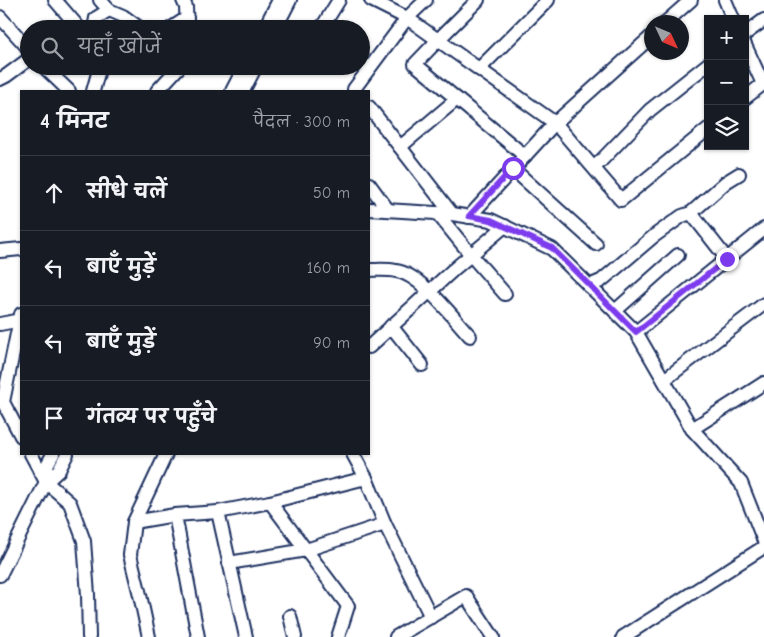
<!DOCTYPE html>
<html lang="hi">
<head>
<meta charset="utf-8">
<style>
  body { margin:0; font-family:"Comic Neue","Playpen Sans Deva",sans-serif; background:#242831; color:#f1f3f6 }
  .controls { position:absolute; right:15px; top:15px; display:grid; overflow:hidden; border-radius:0px; box-shadow:0 1px 4px #0004 }
  .controls button { width:45px; height:45px; display:grid; place-items:center; padding:0; border:0; border-bottom:1px solid #363941; background:#171b24; color:#f1f3f6; font:25px sans-serif }
  .compass { position:absolute; left:644px; top:15px; width:45px; height:45px; border-radius:50%; background:#171b24; box-shadow:0 1px 4px #0004; rotate:134deg }
  .stop { position:absolute; width:15px; height:15px; margin:-11px; border:4px solid #7c3aed; border-radius:50%; background:#fff }
  .stop.end { background:#7c3aed; border-color:#fff; box-shadow:0 1px 5px #0008 }
  .list { margin:0; padding:0; list-style:none }
  h2 { display:flex; justify-content:space-between; align-items:center; height:65px; margin:0; padding:0 20px; font-size:21px }
  h2 small { font-size:16px; font-weight:400; color:#9ea1a6 }
  .list li { display:grid; grid-template-columns:32px 1fr auto; gap:15px; align-items:center; box-sizing:border-box; height:75px; padding:0 20px; border-top:1px solid #363941 }
  .list b { display:block; font-size:19px; white-space:nowrap }
  .list em { font-size:16px; font-style:normal; color:#9ea1a6 }
  .icon { flex:none; width:28px; height:28px; fill:none; stroke:currentColor; stroke-width:2; stroke-linecap:round; stroke-linejoin:round }
  .map { position:relative; flex:none; width:764px; height:637px; overflow:hidden }
  .search { position:absolute; background:#171b24; box-shadow:0 1px 4px #0004; left:20px; top:20px; width:350px; height:55px; display:flex; align-items:center; gap:12px; box-sizing:border-box; padding:0 18px; border-radius:28px; color:#9ea1a6; font-size:19px }
  .panel { position:absolute; background:#171b24; box-shadow:0 1px 4px #0004; left:20px; top:90px; width:350px; height:365px; border-radius:0px }
  .map>svg:first-child { display:block }
  .lines { fill:none; stroke-linecap:round; stroke-linejoin:round }
  .minor-casing { stroke:#1b2f5e; stroke-width:16 }
  .minor { stroke:#fff; stroke-width:12 }
  .route { stroke:#7c3aed; stroke-width:6 }
</style>
</head>
<body>
<div class="map">
<svg width="764" height="637" viewBox="0 0 764 637">
  <rect width="100%" height="100%" fill="#fff"/>
  <filter id="ink" filterUnits="userSpaceOnUse"><feTurbulence type="fractalNoise" baseFrequency=".02" numOctaves="2"/><feDisplacementMap in="SourceGraphic" scale="10" xChannelSelector="R" yChannelSelector="G"/><feConvolveMatrix kernelMatrix="1 2 1 2 8 2 1 2 1" color-interpolation-filters="sRGB"/></filter>
  <g filter="url(#ink)">
    <g class="lines">
      <g class="minor-casing">
        <g id="minor">
          <polyline points="55,0 80,29"/>
          <polyline points="100,0 109,10"/>
          <polyline points="183,0 186,7 187,29"/>
          <polyline points="371,0 407,18 555,123 621,200 708,129"/>
          <polyline points="478,0 438,40 415,64 525,156"/>
          <polyline points="725,0 733,19"/>
          <polyline points="0,17 29,49"/>
          <polyline points="666,22 691,0"/>
          <polyline points="94,29 96,18 109,10 123,16 141,29"/>
          <polyline points="170,29 187,18"/>
          <polyline points="264,29 279,0"/>
          <polyline points="275,29 290,0"/>
          <polyline points="321,29 339,0"/>
          <polyline points="745,34 764,20"/>
          <polyline points="745,45 763,84 745,98"/>
          <polyline points="43,66 69,91"/>
          <polyline points="479,69 548,0"/>
          <polyline points="0,79 6,76 29,59"/>
          <polyline points="354,89 407,18 426,0"/>
          <polyline points="93,91 100,66"/>
          <polyline points="157,91 180,66"/>
          <polyline points="232,91 245,66"/>
          <polyline points="243,91 256,66"/>
          <polyline points="369,107 452,214"/>
          <polyline points="400,147 457,99"/>
          <polyline points="594,168 650,110 708,64"/>
          <polyline points="513,169 596,244"/>
          <polyline points="369,184 388,210"/>
          <polyline points="369,209 452,214 491,220 552,249 636,332 692,429 741,483 764,541"/>
          <polyline points="437,213 471,255 505,294"/>
          <polyline points="691,213 727,259"/>
          <polyline points="469,217 555,123 652,36"/>
          <polyline points="0,251 21,249"/>
          <path d="M369,270C378,270 387,269 396,271C421,274 453,318 470,336"/>
          <polyline points="589,286 601,281 654,236 682,216 691,213 726,182 739,174"/>
          <polyline points="615,311 678,255"/>
          <polyline points="21,314 3,402 21,436"/>
          <polyline points="0,324 21,320"/>
          <polyline points="391,326 422,365"/>
          <polyline points="636,332 764,229"/>
          <polyline points="369,347 453,270 505,226"/>
          <polyline points="664,380 764,304"/>
          <polyline points="692,429 764,383"/>
          <polyline points="31,454 46,482 70,503 84,541 88,595 89,637"/>
          <polyline points="166,454 134,522 175,515"/>
          <polyline points="353,454 366,478"/>
          <polyline points="46,482 59,470 67,454"/>
          <polyline points="270,502 366,478 385,524 431,617"/>
          <polyline points="134,522 130,555 140,595 149,637"/>
          <polyline points="229,563 306,550 385,524"/>
          <polyline points="0,575 46,482 47,465 53,454"/>
          <polyline points="290,616 295,637"/>
          <polyline points="198,637 175,515 218,512"/>
          <polyline points="246,637 218,512 270,502 348,606 338,637"/>
          <polyline points="396,637 466,596 493,637"/>
          <polyline points="623,637 764,547"/>
        </g>
      </g>
      <use href="#minor" class="minor"/>
    </g>
  </g>
  <g class="lines" filter="url(#ink)">
    <polyline class="route" points="513,168 469,216 491,220 552,248 636,332 727,259"/>
  </g>
</svg>
<div class="controls">
<button>+</button>
<button>−</button>
<button><svg class="icon" aria-label="layers" viewBox="0 0 24 24"><path d="M12 4l9 5-9 5-9-5zM3 14l9 5 9-5"/></svg></button>
</div>
<svg class="compass" viewBox="-18 -18 36 36"><path d="M0-13l5 13h-10z" fill="#e53935"/><path d="M0 13l5-13h-10z" fill="#9ea1a6"/></svg>
<div class="stop" style="left:513px;top:168px"></div>
<div class="stop end" style="left:727px;top:259px"></div>
<div class="search"><svg class="icon" aria-label="search" viewBox="0 0 24 24"><circle cx="10" cy="10" r="6"/><path d="M15 15l6 6"/></svg>यहाँ खोजें</div>
<section class="panel">
<h2>4 मिनट<small>पैदल · 300 m</small></h2>
<ul class="list">
<li><svg class="icon" aria-label="ahead" viewBox="0 0 24 24"><path d="M12 20V5M6 11l6-6 6 6"/></svg><div><b>सीधे चलें</b></div><em>50 m</em></li>
<li><svg class="icon" aria-label="left" viewBox="0 0 24 24"><path d="M17 20v-9H6M10 6l-5 5 5 5"/></svg><div><b>बाएँ मुड़ें</b></div><em>160 m</em></li>
<li><svg class="icon" aria-label="left" viewBox="0 0 24 24"><path d="M17 20v-9H6M10 6l-5 5 5 5"/></svg><div><b>बाएँ मुड़ें</b></div><em>90 m</em></li>
<li><svg class="icon" aria-label="arrive" viewBox="0 0 24 24"><path d="M6 21V4h12l-3 4 3 4H6"/></svg><div><b>गंतव्य पर पहुँचे</b></div></li>
</ul>
</section>
</div>
</body>
</html>
